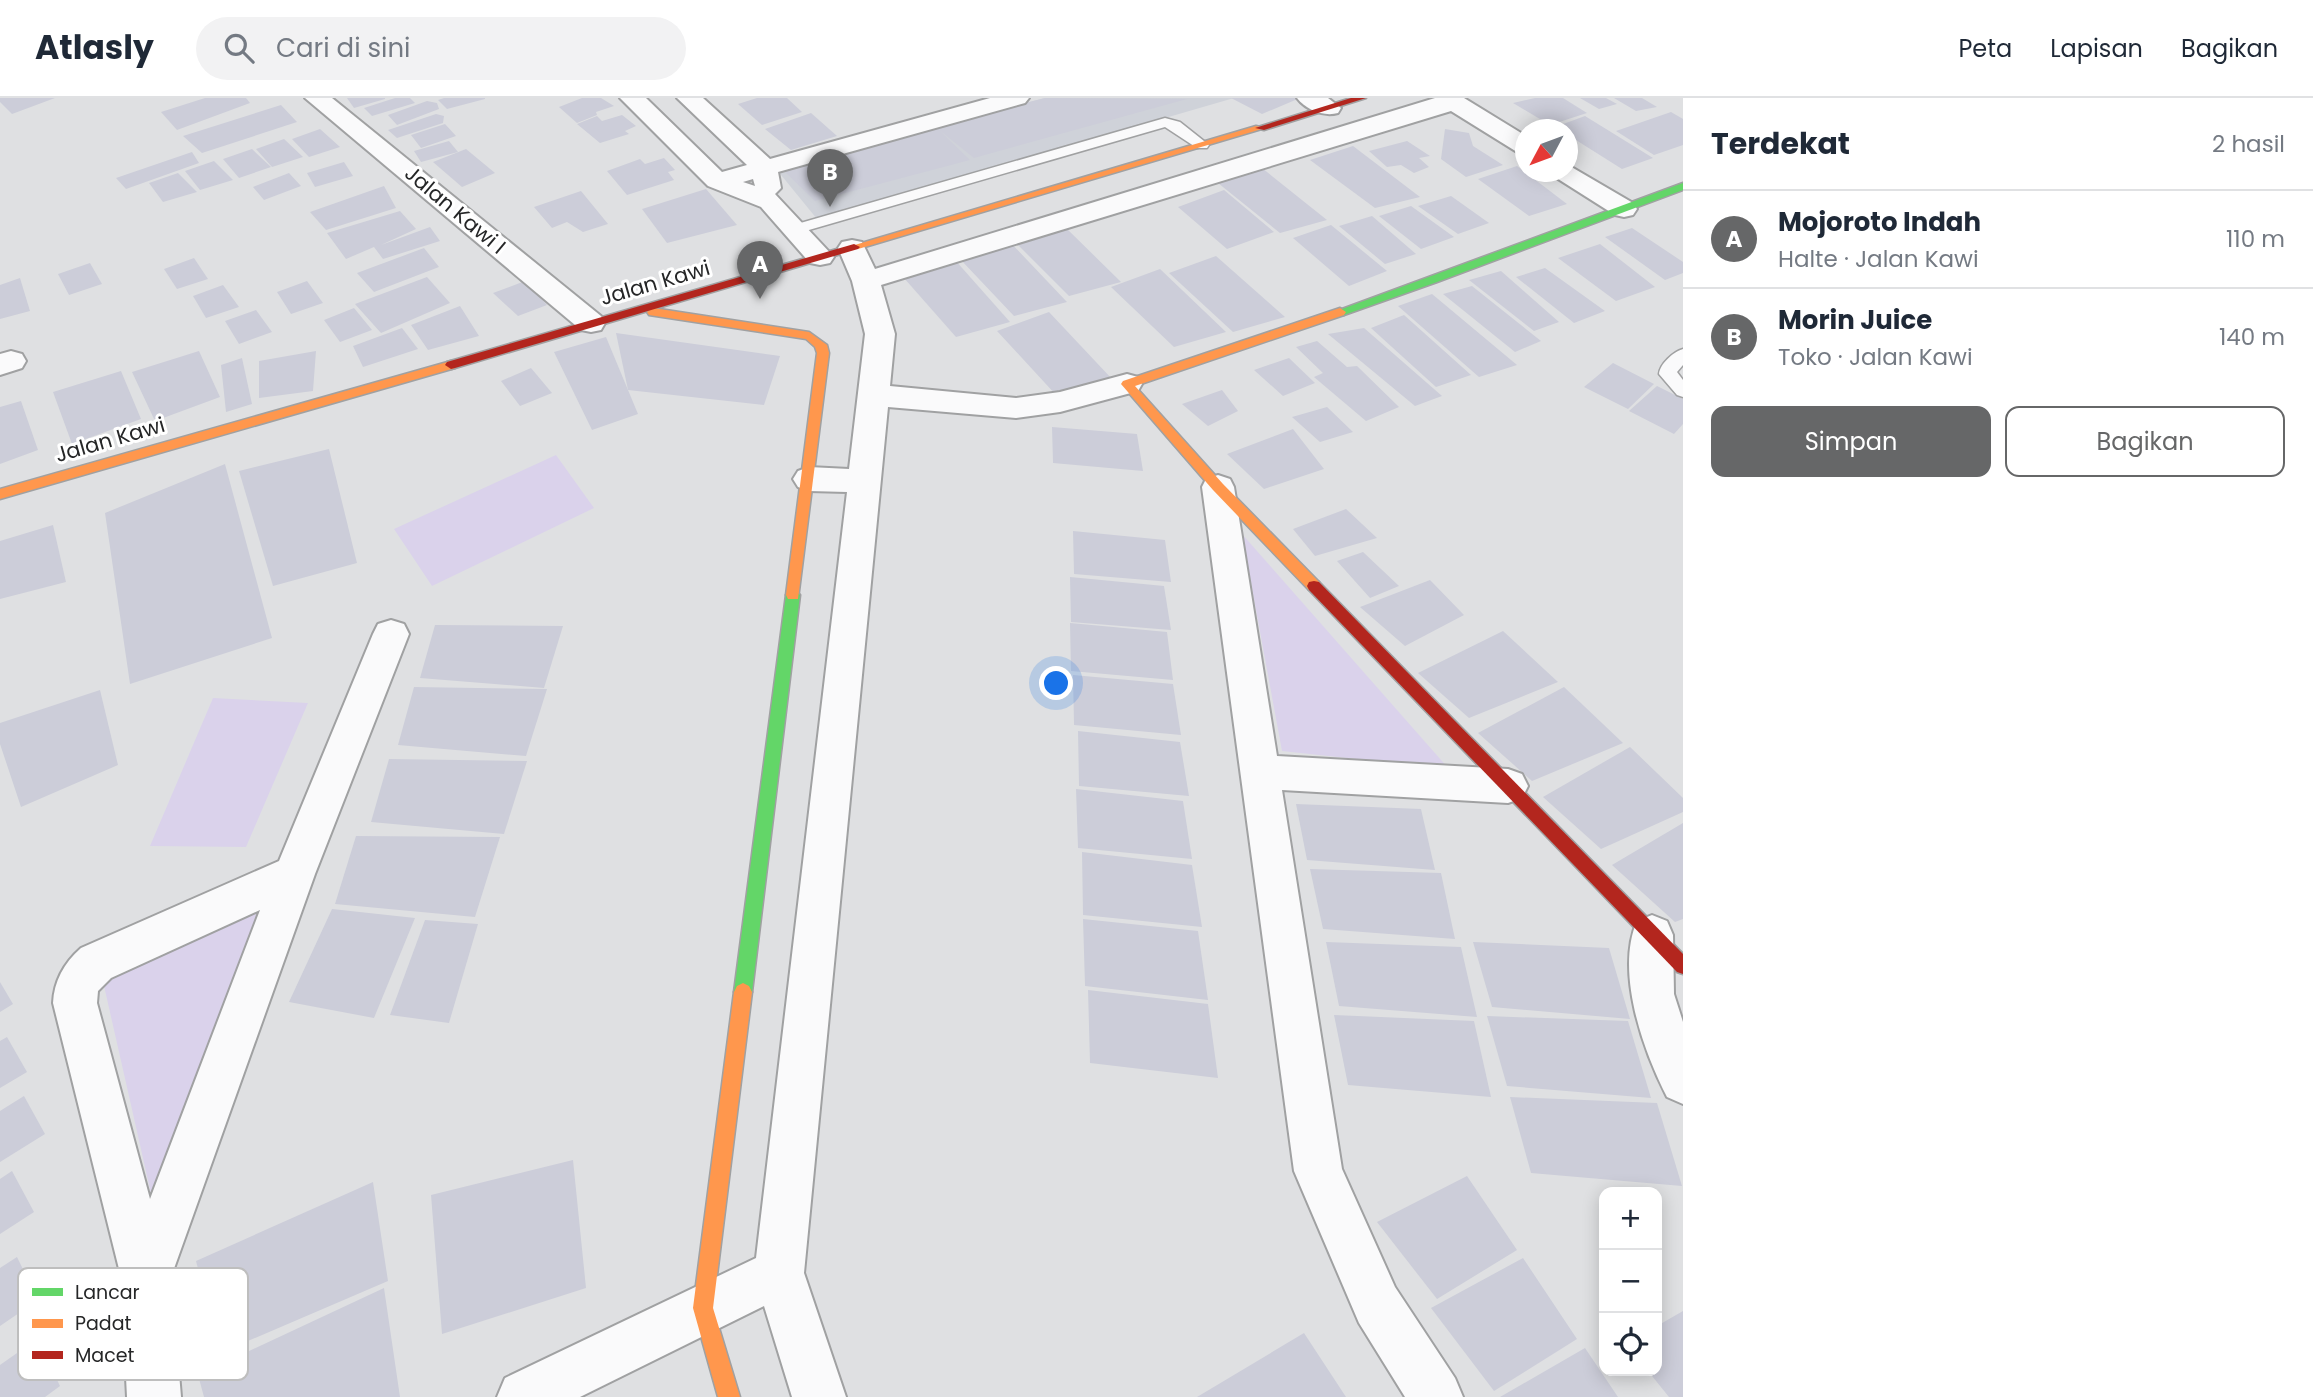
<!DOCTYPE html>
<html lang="id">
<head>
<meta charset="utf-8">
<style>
  body { margin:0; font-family:Poppins,sans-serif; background:#f2f2f3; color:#1f2937 }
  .controls { position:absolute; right:21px; bottom:21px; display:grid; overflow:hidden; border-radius:14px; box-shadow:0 4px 18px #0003 }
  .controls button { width:63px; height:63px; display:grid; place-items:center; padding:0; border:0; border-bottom:2px solid #e0e1e3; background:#fff; color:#1f2937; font:35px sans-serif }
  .compass { position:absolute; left:1515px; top:21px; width:63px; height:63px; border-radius:50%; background:#fff; box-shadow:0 4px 18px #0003; rotate:229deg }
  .you { position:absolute; left:1057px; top:586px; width:24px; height:24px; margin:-18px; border:5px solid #fff; border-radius:50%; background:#1a73e8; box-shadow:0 0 0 10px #1a73e833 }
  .badge { display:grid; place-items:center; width:46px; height:46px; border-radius:50%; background:#666768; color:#fff; font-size:23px; font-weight:700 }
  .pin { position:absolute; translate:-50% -58px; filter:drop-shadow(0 2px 4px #0008) }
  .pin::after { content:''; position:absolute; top:37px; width:24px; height:21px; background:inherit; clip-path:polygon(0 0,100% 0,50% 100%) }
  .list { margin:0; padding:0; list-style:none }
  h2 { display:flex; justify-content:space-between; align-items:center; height:91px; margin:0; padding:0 28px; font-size:30px }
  h2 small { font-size:23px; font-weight:400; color:#747a83 }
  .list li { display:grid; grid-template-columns:46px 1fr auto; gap:21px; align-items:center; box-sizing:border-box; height:98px; padding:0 28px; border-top:2px solid #e0e1e3 }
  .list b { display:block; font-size:26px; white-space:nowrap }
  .list p { margin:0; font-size:23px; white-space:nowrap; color:#747a83 }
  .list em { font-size:23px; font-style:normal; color:#747a83 }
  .actions { display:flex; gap:14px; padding:21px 28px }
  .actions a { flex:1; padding:16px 0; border:2px solid #666768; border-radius:14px; text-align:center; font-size:24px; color:#666768 }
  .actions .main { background:#666768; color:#fff }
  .icon { flex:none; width:38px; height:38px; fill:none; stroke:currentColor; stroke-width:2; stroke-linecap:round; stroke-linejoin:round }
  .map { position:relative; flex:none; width:1683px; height:1299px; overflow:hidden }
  header { display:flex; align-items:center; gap:42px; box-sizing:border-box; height:98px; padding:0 35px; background:#fff; border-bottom:2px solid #e0e1e3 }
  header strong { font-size:33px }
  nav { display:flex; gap:38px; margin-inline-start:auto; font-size:24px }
  .search { width:490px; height:63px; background:#f2f2f3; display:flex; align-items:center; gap:18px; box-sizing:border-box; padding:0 24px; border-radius:38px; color:#747a83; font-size:26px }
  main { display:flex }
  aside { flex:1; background:#fff }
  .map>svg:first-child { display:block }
  .built { fill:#cfd2d9 }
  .green { fill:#dad2eb }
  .building { fill:#cccdd9 }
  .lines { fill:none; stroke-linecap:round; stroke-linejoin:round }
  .lane-casing { stroke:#a0a1a2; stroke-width:3 }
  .street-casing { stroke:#a0a1a2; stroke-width:4 }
  .fast-casing { stroke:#a0a1a2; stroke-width:3 }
  .slow-casing { stroke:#a0a1a2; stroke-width:3 }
  .jam-casing { stroke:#a0a1a2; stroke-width:3 }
  .lane { fill:#fafafb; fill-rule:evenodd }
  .street { fill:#fafafb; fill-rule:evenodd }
  .fast { fill:#63d668; fill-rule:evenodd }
  .slow { fill:#ff974d; fill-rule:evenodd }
  .jam { fill:#b3261e; fill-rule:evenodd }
  .labels { text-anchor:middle; stroke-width:6; stroke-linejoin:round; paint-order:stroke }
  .far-street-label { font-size:21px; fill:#252627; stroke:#fff }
  .key { fill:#fff; stroke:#bebebe; stroke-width:2 }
  .key-label { font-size:19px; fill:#252627 }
</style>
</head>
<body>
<header>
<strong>Atlasly</strong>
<div class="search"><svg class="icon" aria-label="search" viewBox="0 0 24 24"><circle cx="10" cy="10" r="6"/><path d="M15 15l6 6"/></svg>Cari di sini</div>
<nav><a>Peta</a><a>Lapisan</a><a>Bagikan</a></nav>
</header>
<main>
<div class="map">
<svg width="1683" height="1299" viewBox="0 0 1683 1299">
  <rect width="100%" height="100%" fill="#dfe0e2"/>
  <polygon class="built" points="1045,0 1234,0 817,121 777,72"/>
  <g class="green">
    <polygon points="556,357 594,410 432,488 394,431"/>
    <polygon points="1242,436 1449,671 1282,653"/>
    <polygon points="213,600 308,605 246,749 150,748"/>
    <polygon points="266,803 155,1113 102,879"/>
  </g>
  <g class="building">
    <polygon points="0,0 55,0 12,16 0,4"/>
    <polygon points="205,0 246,0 250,5 177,32 161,14"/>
    <polygon points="347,0 385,0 385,1 354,10"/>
    <polygon points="395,0 410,0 415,5 372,18 364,10"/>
    <polygon points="444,0 485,0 485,1 447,11 438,2"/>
    <polygon points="582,0 601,0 614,8 596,14 597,17 577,25 559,9"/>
    <polygon points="757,0 787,0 802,14 762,27 738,6"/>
    <polygon points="1045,0 1187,1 974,60 939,32 970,62 815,103 784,73 934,28"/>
    <polygon points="1231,0 1300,0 1262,16"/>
    <polygon points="1535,0 1563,0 1587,15 1550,27 1513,5"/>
    <polygon points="1580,0 1606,0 1617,6 1599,11"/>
    <polygon points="1614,0 1642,0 1657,9 1636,13"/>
    <polygon points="427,3 437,5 439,11 397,27 388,17"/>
    <polygon points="281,7 297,24 202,55 183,38"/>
    <polygon points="1671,14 1683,21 1683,47 1654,57 1616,33"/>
    <polygon points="811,15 837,38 791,52 765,31"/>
    <polygon points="436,16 444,18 443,25 397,40 388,32"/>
    <polygon points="622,17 636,28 625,33 629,36 600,45 577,26 597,18 602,23"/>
    <polygon points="1585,18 1653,60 1622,71 1568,37 1568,32 1555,29"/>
    <polygon points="445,26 456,38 421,50 411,37"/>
    <polygon points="320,31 340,49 309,59 292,41"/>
    <polygon points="1445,31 1469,35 1473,48 1503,67 1466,79 1441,61"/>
    <polygon points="284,41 303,59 272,69 256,51"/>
    <polygon points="449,43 458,54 421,64 414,53"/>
    <polygon points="1407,43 1430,58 1419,60 1429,69 1414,75 1401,67 1387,69 1369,53"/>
    <polygon points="1353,48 1420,99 1375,110 1310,62"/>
    <polygon points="252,51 271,69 239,80 223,61"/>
    <polygon points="466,51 495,75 462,89 433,64"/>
    <polygon points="192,54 199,65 126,91 116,80"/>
    <polygon points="664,60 675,72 668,74 674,82 627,97 607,73 640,61 645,66"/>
    <polygon points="214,63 233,82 200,92 185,73"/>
    <polygon points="344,64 353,78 315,89 307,75"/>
    <polygon points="1517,68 1567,106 1529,118 1478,81"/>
    <polygon points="1262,70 1327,122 1280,135 1218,85"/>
    <polygon points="178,75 197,94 163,104 149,85"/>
    <polygon points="289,75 301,88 264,102 253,89"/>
    <polygon points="384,88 396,110 326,132 310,114"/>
    <polygon points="706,91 737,127 667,145 642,111"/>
    <polygon points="1224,92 1274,134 1227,151 1178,109"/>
    <polygon points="581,93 608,126 583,134 567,124 552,130 534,109"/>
    <polygon points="1451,98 1489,125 1458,136 1418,108"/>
    <polygon points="1411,108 1454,139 1421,151 1379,118"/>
    <polygon points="400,113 416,131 381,147 430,129 440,143 383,161 374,149 346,161 327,135"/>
    <polygon points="1372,118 1416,156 1385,166 1339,128"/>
    <polygon points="1062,126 1121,184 1069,198 1013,142"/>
    <polygon points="1331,127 1387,173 1349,188 1293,140"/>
    <polygon points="1632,130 1683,164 1683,175 1665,182 1605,139"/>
    <polygon points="1010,144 1067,204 1014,218 960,161"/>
    <polygon points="1600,146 1655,189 1616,203 1558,160"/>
    <polygon points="424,150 439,169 374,194 357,175"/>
    <polygon points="1216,158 1285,219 1233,234 1169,175"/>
    <polygon points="194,160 208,181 177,191 164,171"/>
    <polygon points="955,162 1010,224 956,239 904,180"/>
    <polygon points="90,165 102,186 69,197 58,176"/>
    <polygon points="1545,170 1605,213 1574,225 1516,179"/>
    <polygon points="1160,171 1226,234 1174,249 1111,189"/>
    <polygon points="1501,173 1559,224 1534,233 1469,182"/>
    <polygon points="427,179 450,205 381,235 355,206"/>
    <polygon points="20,180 30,213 0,221 0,187"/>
    <polygon points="307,183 323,205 291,216 277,194"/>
    <polygon points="525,183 547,207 518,218 493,195"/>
    <polygon points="223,187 239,209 206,220 193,198"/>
    <polygon points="1472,188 1541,243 1515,254 1443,196"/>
    <polygon points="1432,196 1517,267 1479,279 1398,208"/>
    <polygon points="460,208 479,238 428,252 411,227"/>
    <polygon points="354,210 372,232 340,244 324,222"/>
    <polygon points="256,212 272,234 239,246 225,223"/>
    <polygon points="1049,214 1112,281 1056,297 997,233"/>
    <polygon points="1404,217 1471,277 1436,289 1371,230"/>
    <polygon points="402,230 418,251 363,269 353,248"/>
    <polygon points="1364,230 1442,298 1415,308 1328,236"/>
    <polygon points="616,235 780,258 764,307 628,292"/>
    <polygon points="606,239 638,316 592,332 554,254"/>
    <polygon points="1317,243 1347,269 1357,268 1399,309 1366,323 1314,279 1323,275 1296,249"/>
    <polygon points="199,253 220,299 155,323 132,274"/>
    <polygon points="316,253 313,293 259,300 259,263"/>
    <polygon points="242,260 252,306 226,314 221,267"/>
    <polygon points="1289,260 1315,285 1283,298 1254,272"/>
    <polygon points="1613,265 1654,286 1628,311 1584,289"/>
    <polygon points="531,270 552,295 520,308 501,283"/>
    <polygon points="121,273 141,321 72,346 53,294"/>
    <polygon points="1657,288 1683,301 1683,326 1674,336 1629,313"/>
    <polygon points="1222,292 1238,313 1208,328 1182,306"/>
    <polygon points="21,303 38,352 0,366 0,309"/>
    <polygon points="1327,309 1353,334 1320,344 1292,319"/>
    <polygon points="1052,329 1137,336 1143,373 1053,365"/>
    <polygon points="1293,331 1324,371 1264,391 1227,356"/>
    <polygon points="329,351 357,465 273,488 239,373"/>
    <polygon points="225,366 272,540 130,586 105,415"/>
    <polygon points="1346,411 1377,440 1315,458 1293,431"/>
    <polygon points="53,427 66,484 0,501 0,443"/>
    <polygon points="1073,433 1165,442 1171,484 1074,476"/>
    <polygon points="1363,454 1399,488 1370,500 1337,463"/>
    <polygon points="1070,479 1164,488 1171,532 1071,524"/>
    <polygon points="1430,482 1464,517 1405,548 1360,509"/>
    <polygon points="1070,525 1167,534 1173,582 1071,573"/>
    <polygon points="435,527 563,528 544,590 420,580"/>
    <polygon points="1503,533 1558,584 1469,620 1418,575"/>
    <polygon points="1073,577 1173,586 1181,637 1074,627"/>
    <polygon points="414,589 547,591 526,658 398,647"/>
    <polygon points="1564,589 1623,645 1532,683 1478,635"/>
    <polygon points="100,592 118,667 21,709 0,646 0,625"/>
    <polygon points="1078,633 1180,644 1189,698 1079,688"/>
    <polygon points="1630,649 1683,700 1683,714 1601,751 1543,699"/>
    <polygon points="389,661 527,663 504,736 371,724"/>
    <polygon points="1076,691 1183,703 1192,761 1078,750"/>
    <polygon points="1296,706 1421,711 1435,772 1307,762"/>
    <polygon points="1683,725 1683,821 1675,824 1612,767"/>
    <polygon points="356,738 500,739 475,819 335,806"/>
    <polygon points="1082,754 1192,767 1202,829 1083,817"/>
    <polygon points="1310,771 1441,775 1455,841 1323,831"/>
    <polygon points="332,811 415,820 374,920 289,904"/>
    <polygon points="1083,821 1198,833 1208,902 1085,888"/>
    <polygon points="425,822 478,826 449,925 390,917"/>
    <polygon points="1326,844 1461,849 1477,919 1339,908"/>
    <polygon points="1473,844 1609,850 1630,921 1492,909"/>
    <polygon points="0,884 13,906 0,914"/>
    <polygon points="1088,892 1208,906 1218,980 1090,965"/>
    <polygon points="1334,917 1474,923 1491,999 1348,987"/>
    <polygon points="1487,918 1628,923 1651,1000 1507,988"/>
    <polygon points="7,939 27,974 0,990 0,943"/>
    <polygon points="24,998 45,1036 0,1064 0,1013"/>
    <polygon points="1510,999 1657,1005 1682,1088 1531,1075"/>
    <polygon points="573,1062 586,1190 442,1236 431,1097"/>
    <polygon points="12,1073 34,1114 0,1136 0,1081"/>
    <polygon points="1467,1078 1517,1152 1437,1201 1377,1124"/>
    <polygon points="373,1084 388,1183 220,1255 196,1163"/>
    <polygon points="17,1159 38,1202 0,1228 0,1170"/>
    <polygon points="1523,1160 1577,1241 1494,1293 1431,1210"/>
    <polygon points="384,1190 400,1299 204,1299 198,1277"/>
    <polygon points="1683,1213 1683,1299 1669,1299 1648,1273 1657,1273 1657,1228"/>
    <polygon points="1304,1235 1346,1299 1197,1299"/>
    <polygon points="37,1241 60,1288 45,1299 0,1299 0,1267"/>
    <polygon points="1585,1250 1618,1299 1500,1299"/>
  </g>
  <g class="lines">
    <g class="lane-casing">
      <g id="lane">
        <polygon points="1165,20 1180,24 1209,47 1207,50 1197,50 1165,29 802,134 790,134 788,131 790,128"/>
        <path d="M1683,251V267L1677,274L1683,282V299L1677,297L1659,276C1660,266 1673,254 1683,251Z"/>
      </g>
    </g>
    <g class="street-casing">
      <g id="street">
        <polygon points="305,0 332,0 601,218 605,225 601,232 591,234 581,232"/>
        <path d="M620,0H646L722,74L747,67L677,0H703L770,61L990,0H1029L1025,5L778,74L781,90L775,96L834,159L830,165L820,167L810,165L761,109L708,88ZM753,81L755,88L743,84Z"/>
        <path d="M1297,0H1328L1341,10L1338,15C1324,19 1306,12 1297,0Z"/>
        <polygon points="1435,0 1464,0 1526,38 1526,56 1517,54 1451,13 881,187 895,236 890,288 1016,300 1060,294 1127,276 1138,279 1142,286 1138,293 1127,296 1060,314 1016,320 888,309 804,1175 846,1299 792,1299 764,1208 580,1299 497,1299 505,1280 756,1160 847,394 809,393 798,389 793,381 798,373 809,369 849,371 865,236 852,183 838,150 842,144 852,142 862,144 875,171"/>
        <polygon points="1568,67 1633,105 1637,111 1633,117 1624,119 1615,117 1555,79 1551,74 1568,74"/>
        <polygon points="11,253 22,256 26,263 22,270 0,277 0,256"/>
        <polygon points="1218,377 1230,381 1234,389 1277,658 1508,671 1522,676 1528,688 1522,700 1508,705 1282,692 1342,1071 1395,1189 1455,1280 1463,1299 1405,1299 1359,1225 1294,1073 1202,389 1206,381"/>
        <path d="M391,522L404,526L409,536L315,776L171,1179L181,1299H127L121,1179L53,905C54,883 64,865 81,850L279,763L373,536L378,526ZM260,812L150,1101L97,905L98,893L111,880Z"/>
        <path d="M1652,817L1667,823L1673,837L1674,896L1683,924V1006L1667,999C1643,952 1615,874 1637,823Z"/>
      </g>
    </g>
    <g class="fast-casing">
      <g id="fast">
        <polygon points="1683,85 1683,92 1437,184 1344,217 1336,217 1334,214"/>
        <polygon points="793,491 800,497 752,894 749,900 743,903 737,900 734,894 786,497"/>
      </g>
    </g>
    <g class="slow-casing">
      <g id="slow">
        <polygon points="1256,28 1265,30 858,151 848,149"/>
        <polygon points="653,210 809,234 827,247 829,255 798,501 788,501 786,497 817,255 815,249 806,241 649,217 647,214"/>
        <polygon points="1340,210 1346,214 1344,217 1135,288 1223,386 1319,484 1321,488 1319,492 1309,492 1213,392 1121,286 1123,283"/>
        <polygon points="451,263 457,267 455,270 0,401 0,391"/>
        <polygon points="743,885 749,888 752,894 713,1210 740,1299 718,1299 693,1210 734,894 737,888"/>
      </g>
    </g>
    <g class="jam-casing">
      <g id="jam">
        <polygon points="1351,0 1366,0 1264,32 1255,30"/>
        <polygon points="854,146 860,149 858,151 455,270 451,271 445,267 447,264"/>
        <polygon points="1314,483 1319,484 1683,856 1683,876 1677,874 1309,492 1307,488 1309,484"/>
      </g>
    </g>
    <use href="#lane" class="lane"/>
    <use href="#street" class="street"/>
    <use href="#fast" class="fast"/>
    <use href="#slow" class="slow"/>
    <use href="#jam" class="jam"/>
  </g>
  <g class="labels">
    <g class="far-street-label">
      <text transform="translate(455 112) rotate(40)" y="7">Jalan Kawi I</text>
      <text transform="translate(655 185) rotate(-16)" y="7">Jalan Kawi</text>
      <text transform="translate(110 342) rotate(-16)" y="7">Jalan Kawi</text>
    </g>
  </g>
  <rect x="18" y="1170" width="230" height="112" rx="10" class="key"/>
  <rect x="32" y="1190" width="31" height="8" fill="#63d668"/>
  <rect x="32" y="1221" width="31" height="9" fill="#ff974d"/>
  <rect x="32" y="1253" width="31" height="8" fill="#b3261e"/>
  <g class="key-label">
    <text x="75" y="1201">Lancar</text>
    <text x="75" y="1232">Padat</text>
    <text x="75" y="1264">Macet</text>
  </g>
</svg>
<div class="controls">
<button>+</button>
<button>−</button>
<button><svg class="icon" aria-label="locate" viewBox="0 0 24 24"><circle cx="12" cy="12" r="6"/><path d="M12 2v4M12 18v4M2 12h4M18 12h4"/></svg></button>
</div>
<svg class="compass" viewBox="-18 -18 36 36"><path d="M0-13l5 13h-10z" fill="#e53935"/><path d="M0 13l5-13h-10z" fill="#747a83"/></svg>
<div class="you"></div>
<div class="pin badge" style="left:760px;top:201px">A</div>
<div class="pin badge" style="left:830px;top:109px">B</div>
</div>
<aside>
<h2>Terdekat<small>2 hasil</small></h2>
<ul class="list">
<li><span class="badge">A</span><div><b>Mojoroto Indah</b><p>Halte · Jalan Kawi</p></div><em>110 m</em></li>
<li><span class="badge">B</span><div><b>Morin Juice</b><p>Toko · Jalan Kawi</p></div><em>140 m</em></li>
</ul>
<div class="actions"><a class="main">Simpan</a><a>Bagikan</a></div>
</aside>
</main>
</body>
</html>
